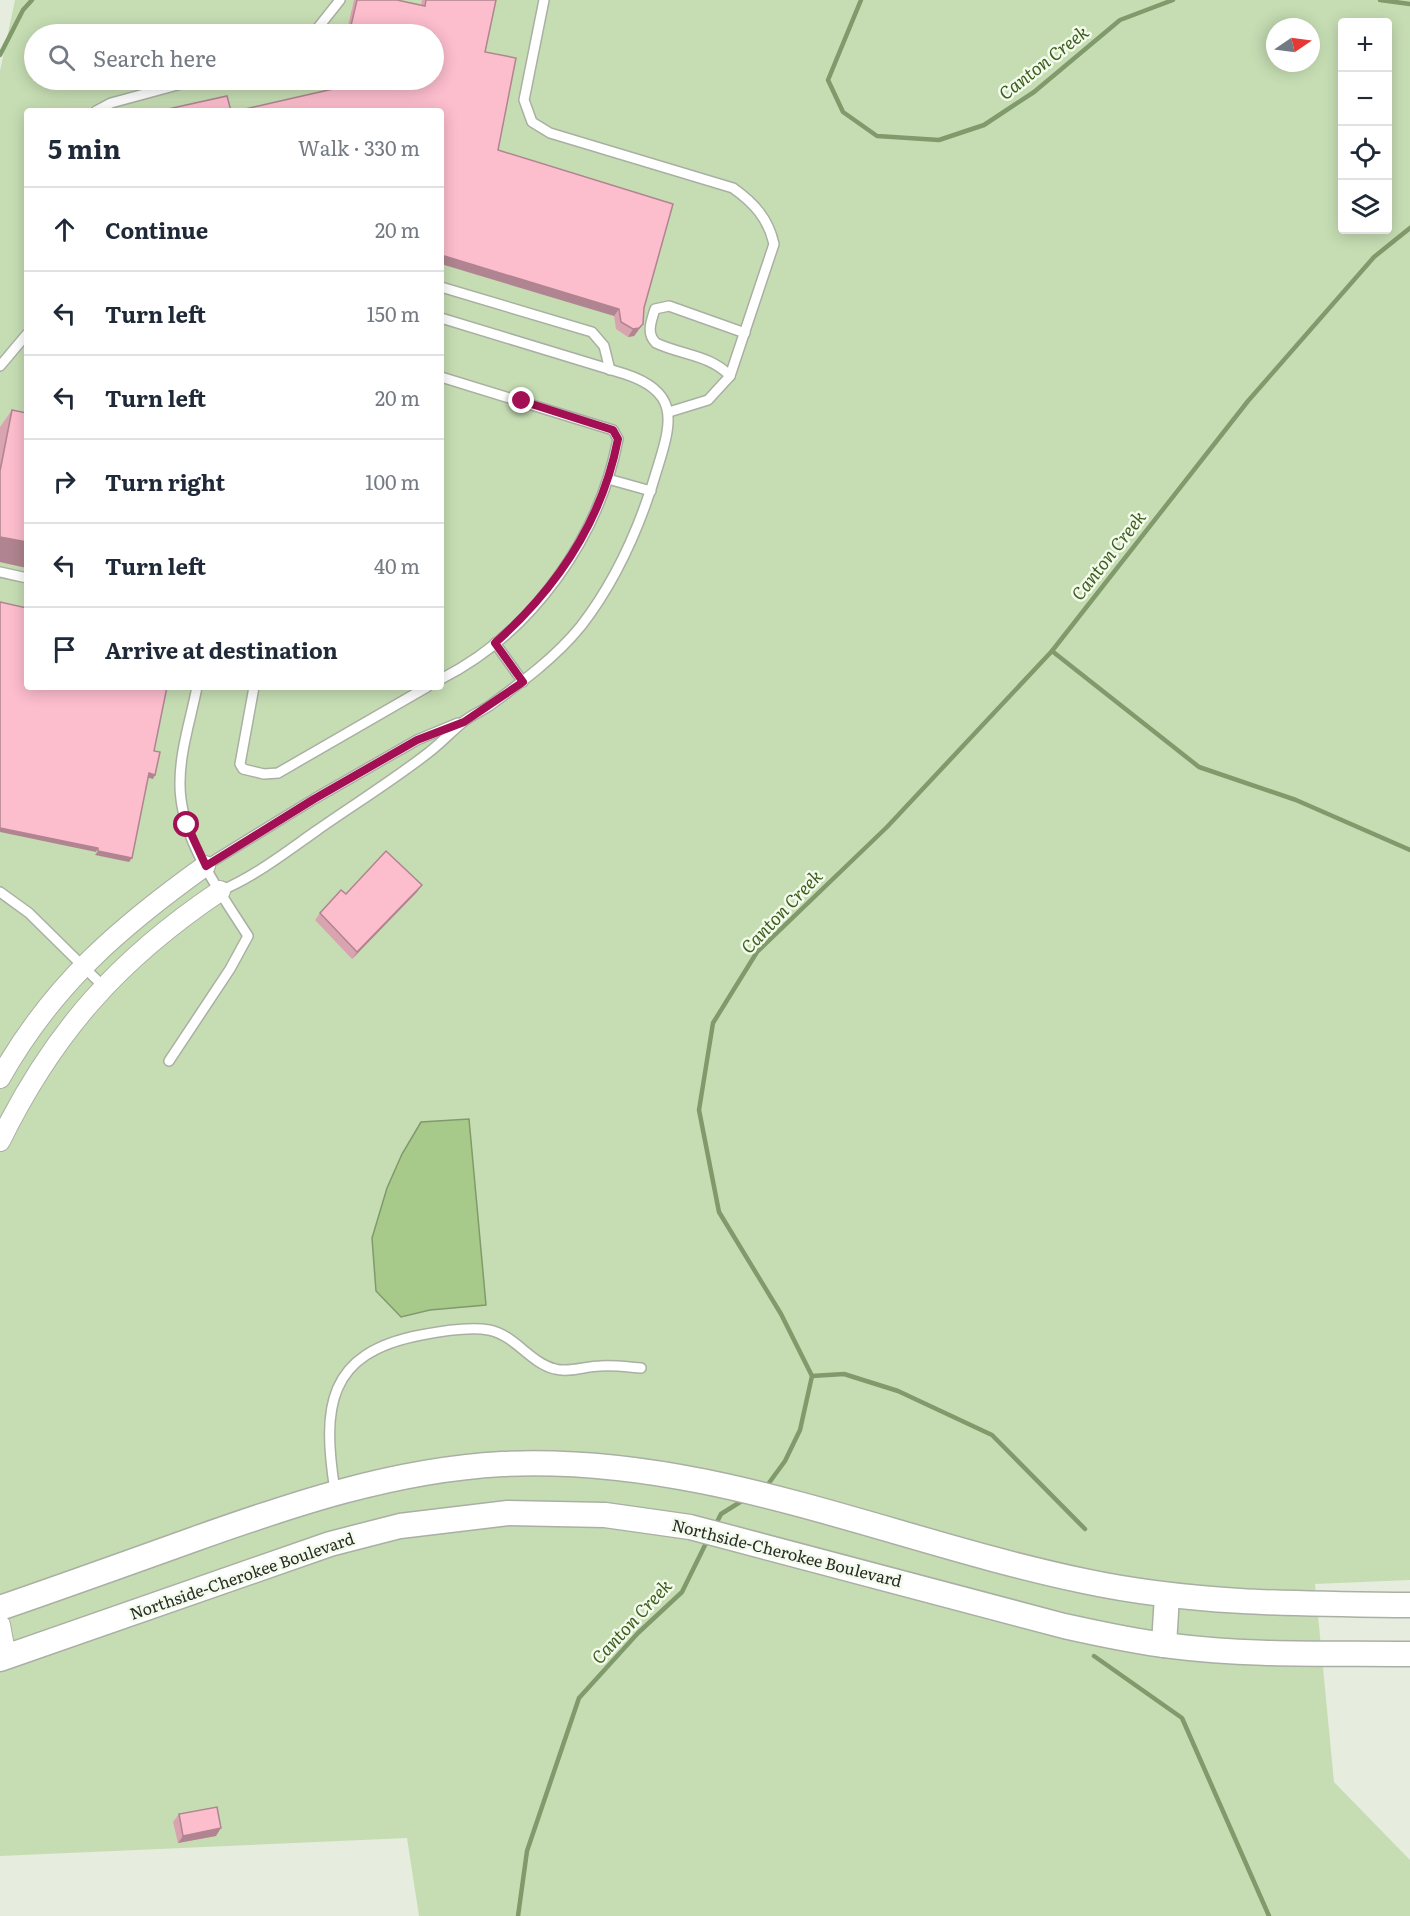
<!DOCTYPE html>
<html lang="en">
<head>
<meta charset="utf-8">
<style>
  body { margin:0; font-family:Literata,serif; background:#f2f2f3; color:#1f2937 }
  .controls { position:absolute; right:18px; top:18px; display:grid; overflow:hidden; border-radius:6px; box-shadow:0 3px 15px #0003 }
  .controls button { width:54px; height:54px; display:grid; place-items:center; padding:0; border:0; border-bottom:2px solid #e0e1e3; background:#fff; color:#1f2937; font:30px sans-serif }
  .compass { position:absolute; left:1266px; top:18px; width:54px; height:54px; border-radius:50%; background:#fff; box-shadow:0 3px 15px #0003; rotate:77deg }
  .stop { position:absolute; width:18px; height:18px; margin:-14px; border:4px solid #a20f52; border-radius:50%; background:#fff }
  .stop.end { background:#a20f52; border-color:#fff; box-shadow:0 2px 6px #0008 }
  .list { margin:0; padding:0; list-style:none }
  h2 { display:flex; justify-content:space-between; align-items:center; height:78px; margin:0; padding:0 24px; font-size:26px }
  h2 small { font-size:20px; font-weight:400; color:#747a83 }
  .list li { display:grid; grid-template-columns:39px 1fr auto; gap:18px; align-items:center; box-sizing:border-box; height:84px; padding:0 24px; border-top:2px solid #e0e1e3 }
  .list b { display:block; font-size:22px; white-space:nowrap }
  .list em { font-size:20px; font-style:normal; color:#747a83 }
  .icon { flex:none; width:33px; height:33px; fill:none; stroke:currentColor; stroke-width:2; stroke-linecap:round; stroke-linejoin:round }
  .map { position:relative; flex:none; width:1410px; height:1916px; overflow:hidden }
  .search { position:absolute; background:#fff; box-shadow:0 3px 15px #0003; left:24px; top:24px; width:420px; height:66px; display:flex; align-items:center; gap:15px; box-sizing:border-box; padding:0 21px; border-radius:33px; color:#747a83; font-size:22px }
  .panel { position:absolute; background:#fff; box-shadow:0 3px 15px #0003; left:24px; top:108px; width:420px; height:582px; border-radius:6px }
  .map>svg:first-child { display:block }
  .green { fill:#c6ddb3; fill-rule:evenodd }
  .water { fill:#a7c989; stroke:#819a6b; stroke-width:1.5 }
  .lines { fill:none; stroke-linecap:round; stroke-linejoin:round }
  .stream { stroke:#819a6b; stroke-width:4.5 }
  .service-casing { stroke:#a9b0a3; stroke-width:12 }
  .minor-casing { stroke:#a9b0a3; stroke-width:22 }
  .tertiary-casing { stroke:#a9b0a3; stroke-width:27 }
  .service { stroke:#fff; stroke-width:9 }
  .minor { stroke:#fff; stroke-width:20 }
  .tertiary { stroke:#fff; stroke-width:24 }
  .wall { fill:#d9a3b0 }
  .shaded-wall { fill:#b08490 }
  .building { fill:#fcbdcd; stroke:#b08490; stroke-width:1.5 }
  .route { stroke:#a20f52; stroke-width:8 }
  .labels { text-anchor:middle; stroke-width:5; stroke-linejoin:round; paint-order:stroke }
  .street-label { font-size:16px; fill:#282b25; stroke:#f3fbec }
  .water-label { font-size:18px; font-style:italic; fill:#3f5e1d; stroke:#f3fbec }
</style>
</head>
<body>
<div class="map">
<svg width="1410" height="1916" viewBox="0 0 1410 1916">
  <rect width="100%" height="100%" fill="#e6eddf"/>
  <path class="green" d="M15,0H1410V1580L1315,1584L1334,1782L1410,1860V1916H419L407,1838L0,1856V71ZM1342,22H1388V230H1342ZM1275,27H1311V63H1275ZM34,34H434V80H34ZM27,111H441V687H27Z"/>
  <polygon class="water" points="469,1119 486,1305 430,1310 401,1317 376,1291 372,1238 387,1188 402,1154 421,1122"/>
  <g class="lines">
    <g class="stream">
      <polyline points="861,0 828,80 843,112 877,136 939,140 984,125 1034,92 1120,20 1173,0"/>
      <polyline points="1380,0 1410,4"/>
      <polyline points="0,55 23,10 32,0"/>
      <polyline points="1052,651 1199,767 1296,800 1410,850"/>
      <polyline points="812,1376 844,1374 898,1391 992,1435 1085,1529"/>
      <polyline points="766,1487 785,1461 800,1430 812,1376 781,1314 719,1212 699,1110 713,1023 757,952 887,827 1052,651 1248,401 1374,257 1410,228"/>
      <polyline points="715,1526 721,1514 745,1499"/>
      <polyline points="1094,1656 1182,1718 1269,1916"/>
      <polyline points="518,1916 527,1851 579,1698 638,1633 682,1592 708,1539"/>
    </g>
    <g class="service-casing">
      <g id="service">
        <path d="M544,0L524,100L532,122L550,133L733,188C754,203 768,218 774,244L730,376L708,400L669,412"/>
        <polyline points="313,34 340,0"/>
        <polyline points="96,111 111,103 196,80"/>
        <polyline points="441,287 592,332 604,346 610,370"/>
        <polyline points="0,366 27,334"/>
        <path d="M730,376C711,355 681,355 656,343C646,333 651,322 655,309L669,306L745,333"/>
        <path d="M441,377L613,430L618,439C599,538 532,633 441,679"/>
        <polyline points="608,479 651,491"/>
        <polyline points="0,572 27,578"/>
        <polyline points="495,643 523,682"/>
        <polyline points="254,687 240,764 243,769 264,774 278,773 427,687"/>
        <polyline points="205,866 314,799 417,740 458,723"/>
        <path d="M220,891C254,877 286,852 316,831C353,805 392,781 428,753C440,744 450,733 462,723C470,716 480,712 489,706C522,682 555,658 581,626C619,577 642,522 659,463C673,418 677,391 625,374L441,318"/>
        <polyline points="0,892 29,913 103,986"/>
        <path d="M169,1061L230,969L248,936C219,890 179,838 180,782C180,751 191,718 197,687"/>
        <path d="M335,1491C322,1408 326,1353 421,1335C441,1331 469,1326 489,1330C515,1335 530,1363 555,1369C568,1373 587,1366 600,1366C614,1365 628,1367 641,1368"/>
      </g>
    </g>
    <g class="minor-casing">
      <g id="minor">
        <path d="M0,1078C53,984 120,927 205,866"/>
        <path d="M0,1141C54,1031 119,959 220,891"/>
        <polyline points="0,1625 6,1657"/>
      </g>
    </g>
    <g class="tertiary-casing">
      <g id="tertiary">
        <path d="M0,1608C64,1586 128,1563 192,1540C293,1504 394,1470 502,1464C706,1454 888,1540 1084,1581C1191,1604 1301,1604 1410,1605"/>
        <polyline points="1164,1645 1167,1595"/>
        <path d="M0,1659L330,1544L400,1526L508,1513L605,1515L690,1527L1064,1626C1100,1634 1136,1642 1172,1646C1250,1656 1331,1653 1410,1654"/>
      </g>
    </g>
    <use href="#service" class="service"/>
    <use href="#minor" class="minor"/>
    <use href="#tertiary" class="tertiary"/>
  </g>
  <g class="wall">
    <polygon points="354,0 397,0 421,6 422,0 496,0 485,52 498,150 638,331 634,336 628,337 616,329 614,316 334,89 336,80 434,80 434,34 346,34"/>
    <polygon points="12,410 27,568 0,562 0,427"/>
    <polygon points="422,885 417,892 352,959 315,920 320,913 346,894"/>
    <polygon points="179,1814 216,1836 178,1843 173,1822"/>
  </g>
  <g class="shaded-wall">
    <polygon points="441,255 619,309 614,316 441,264"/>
    <polygon points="643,324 634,336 628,337 633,329"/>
    <polygon points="0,537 27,542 27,568 0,562"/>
    <polygon points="149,773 155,775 153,779 146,777"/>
    <polygon points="0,828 98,848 96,852 0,832"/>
    <polygon points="98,851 132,858 129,862 95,855"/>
    <polygon points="422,885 417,892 352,959 357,952"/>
    <polygon points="221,1828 216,1836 178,1843 183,1836"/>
  </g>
  <g class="building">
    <polygon points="357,0 397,0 425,6 426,0 496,0 485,52 516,58 498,150 673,204 644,308 643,324 639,328 633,329 621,322 619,309 441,255 441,111 236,111 337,88 339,80 434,80 434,34 349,34"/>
    <polygon points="227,96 231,111 159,111"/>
    <polygon points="12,410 27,413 27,542 0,537 0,471"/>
    <polygon points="0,602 27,608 27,687 167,687 154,751 160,752 155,775 149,773 132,858 98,851 98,848 0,828"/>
    <polygon points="386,851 422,885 357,952 320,913 341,890 346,894"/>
    <polygon points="217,1807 221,1828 183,1836 179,1814"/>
  </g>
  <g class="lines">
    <path class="route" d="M187,825L206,866L314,799L417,740L464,722L523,682L495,643C556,589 602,521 618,439L613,430L522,401"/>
  </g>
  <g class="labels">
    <g class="street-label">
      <text transform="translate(787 1553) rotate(14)" y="6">Northside-Cherokee Boulevard</text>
      <text transform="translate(242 1576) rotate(-19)" y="6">Northside-Cherokee Boulevard</text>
    </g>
    <g class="water-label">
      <text transform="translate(1044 63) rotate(-38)" y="6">Canton Creek</text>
      <text transform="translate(1109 556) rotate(-52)" y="6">Canton Creek</text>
      <text transform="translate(782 912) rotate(-46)" y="6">Canton Creek</text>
      <text transform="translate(632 1622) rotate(-47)" y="6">Canton Creek</text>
    </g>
  </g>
</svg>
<div class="controls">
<button>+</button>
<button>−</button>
<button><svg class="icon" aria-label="locate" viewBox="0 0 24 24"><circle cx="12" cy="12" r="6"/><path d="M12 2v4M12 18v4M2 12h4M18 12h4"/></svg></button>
<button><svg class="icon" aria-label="layers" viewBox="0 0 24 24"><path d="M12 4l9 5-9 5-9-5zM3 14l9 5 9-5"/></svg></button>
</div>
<svg class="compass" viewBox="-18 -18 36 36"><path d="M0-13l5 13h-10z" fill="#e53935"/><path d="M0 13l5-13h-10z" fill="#747a83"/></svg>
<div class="stop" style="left:187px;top:825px"></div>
<div class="stop end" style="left:522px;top:401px"></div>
<div class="search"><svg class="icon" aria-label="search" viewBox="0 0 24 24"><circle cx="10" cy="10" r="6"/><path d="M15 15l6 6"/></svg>Search here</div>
<section class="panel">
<h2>5 min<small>Walk · 330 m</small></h2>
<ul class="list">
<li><svg class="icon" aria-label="ahead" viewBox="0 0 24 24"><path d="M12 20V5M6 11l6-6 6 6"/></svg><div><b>Continue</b></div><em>20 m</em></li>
<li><svg class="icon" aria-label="left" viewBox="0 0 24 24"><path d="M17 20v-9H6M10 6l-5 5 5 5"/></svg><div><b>Turn left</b></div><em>150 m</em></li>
<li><svg class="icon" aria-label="left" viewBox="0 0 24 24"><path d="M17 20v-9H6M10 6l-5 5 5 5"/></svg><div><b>Turn left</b></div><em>20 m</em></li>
<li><svg class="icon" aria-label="right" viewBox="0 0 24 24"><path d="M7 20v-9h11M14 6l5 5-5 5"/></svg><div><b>Turn right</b></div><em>100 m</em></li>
<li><svg class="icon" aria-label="left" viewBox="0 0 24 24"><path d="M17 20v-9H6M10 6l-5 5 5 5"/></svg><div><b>Turn left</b></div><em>40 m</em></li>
<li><svg class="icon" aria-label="arrive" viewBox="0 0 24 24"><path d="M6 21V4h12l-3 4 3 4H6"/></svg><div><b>Arrive at destination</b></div></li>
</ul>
</section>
</div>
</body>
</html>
